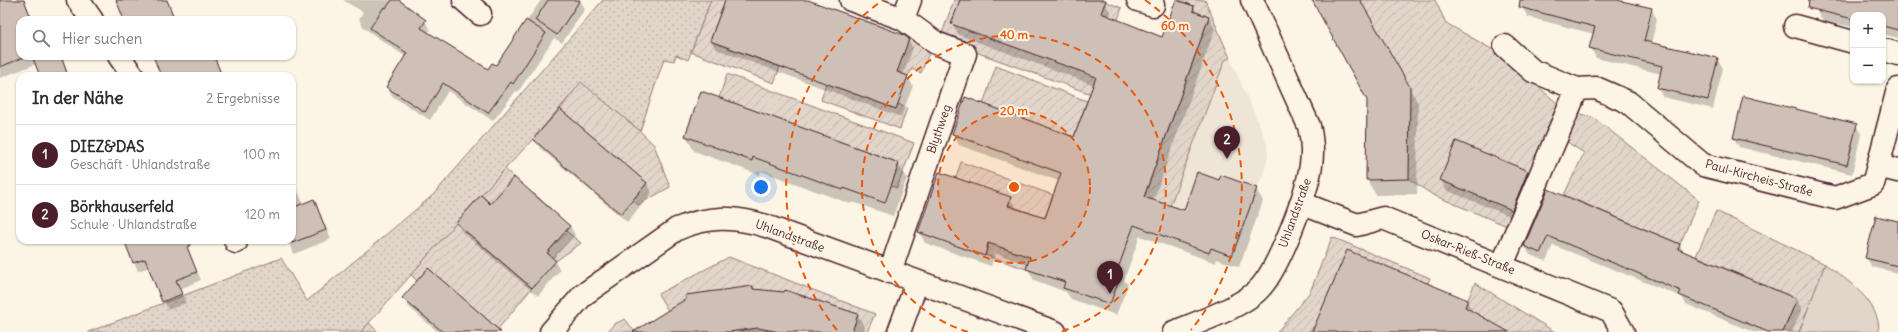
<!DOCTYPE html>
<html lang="de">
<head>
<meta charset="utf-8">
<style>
  body { margin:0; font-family:Delius,sans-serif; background:#f7f7f7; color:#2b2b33 }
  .controls { position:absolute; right:12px; top:12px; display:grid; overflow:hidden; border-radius:8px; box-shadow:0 1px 3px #0004 }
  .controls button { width:36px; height:36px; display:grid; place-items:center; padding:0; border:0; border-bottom:1px solid #e1e1e2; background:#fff; color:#2b2b33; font:20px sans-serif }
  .you { position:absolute; left:761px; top:187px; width:14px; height:14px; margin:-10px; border:3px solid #fff; border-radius:50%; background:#1a73e8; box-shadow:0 0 0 6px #1a73e833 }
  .badge { display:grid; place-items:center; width:26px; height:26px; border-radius:50%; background:#4a1f2b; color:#fff; font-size:13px; font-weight:700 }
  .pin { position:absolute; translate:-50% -33px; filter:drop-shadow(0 1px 2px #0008) }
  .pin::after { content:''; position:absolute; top:21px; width:14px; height:12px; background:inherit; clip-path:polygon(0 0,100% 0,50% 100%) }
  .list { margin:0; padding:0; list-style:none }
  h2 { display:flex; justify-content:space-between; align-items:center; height:52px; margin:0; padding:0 16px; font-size:17px }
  h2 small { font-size:13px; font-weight:400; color:#7c7c81 }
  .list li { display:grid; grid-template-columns:26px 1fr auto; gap:12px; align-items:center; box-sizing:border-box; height:60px; padding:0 16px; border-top:1px solid #e1e1e2 }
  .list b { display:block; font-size:15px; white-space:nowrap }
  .list p { margin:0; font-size:13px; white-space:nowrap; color:#7c7c81 }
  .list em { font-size:13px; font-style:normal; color:#7c7c81 }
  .icon { flex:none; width:22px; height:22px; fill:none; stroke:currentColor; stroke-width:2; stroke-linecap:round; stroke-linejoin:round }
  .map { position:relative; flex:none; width:1898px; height:332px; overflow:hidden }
  .search { position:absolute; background:#fff; box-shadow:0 1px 3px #0004; left:16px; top:16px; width:280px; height:44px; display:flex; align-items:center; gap:10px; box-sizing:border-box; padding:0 14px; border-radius:12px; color:#7c7c81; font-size:15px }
  .panel { position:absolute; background:#fff; box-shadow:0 1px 3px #0004; left:16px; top:72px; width:280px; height:172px; border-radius:12px }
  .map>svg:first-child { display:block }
  .built { fill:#eee5d7 }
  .grass { fill:url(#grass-dots); stroke:#967a7a }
  .park { fill:#e2d5ca; stroke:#967a7a }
  .garden { fill:url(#garden-furrows); stroke:#967a7a }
  .shadow { fill:#0003 }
  .building { fill:#cfc0b7; stroke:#4a1f2b }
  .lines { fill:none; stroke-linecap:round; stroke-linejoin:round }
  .minor-casing { stroke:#4a1f2b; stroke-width:25 }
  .minor { stroke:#fcf5e5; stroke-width:22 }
  .ring { fill:none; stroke:#e8590c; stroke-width:2; stroke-dasharray:7 5 }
  .labels { text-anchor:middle; stroke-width:4; stroke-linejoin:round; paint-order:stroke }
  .street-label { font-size:12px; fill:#4a1f2b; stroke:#fcf5e5 }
  .centre { fill:#e8590c; stroke:#fcf5e5; stroke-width:2 }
  .ring-label { font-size:12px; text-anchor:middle; font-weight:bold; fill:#e8590c; stroke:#fcf5e5; stroke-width:4; stroke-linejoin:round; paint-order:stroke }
</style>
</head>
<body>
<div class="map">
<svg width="1898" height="332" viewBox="0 0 1898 332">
  <defs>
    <pattern id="grass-dots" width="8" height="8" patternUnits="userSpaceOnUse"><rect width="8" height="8" fill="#e2d5ca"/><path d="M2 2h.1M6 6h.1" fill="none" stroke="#c3b6ae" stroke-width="1.8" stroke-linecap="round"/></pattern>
    <pattern id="garden-furrows" width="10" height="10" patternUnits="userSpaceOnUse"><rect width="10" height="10" fill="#e2d5ca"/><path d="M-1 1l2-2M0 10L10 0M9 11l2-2" fill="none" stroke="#c3b6ae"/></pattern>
  </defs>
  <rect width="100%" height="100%" fill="#fcf5e5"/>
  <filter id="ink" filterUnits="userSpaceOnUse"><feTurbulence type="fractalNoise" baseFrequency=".025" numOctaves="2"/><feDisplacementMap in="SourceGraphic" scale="8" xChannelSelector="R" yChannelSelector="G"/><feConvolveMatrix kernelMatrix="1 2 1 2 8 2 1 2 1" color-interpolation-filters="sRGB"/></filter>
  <g filter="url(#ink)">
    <polygon class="built" points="1230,58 1262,131 1267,143 1268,156 1265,169 1232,256 1211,248 1209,253 1168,238 1170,206 1225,60"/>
    <polygon class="grass" points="603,0 711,0 688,60 676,55 674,61 664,59 640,131 581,83 533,139 481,195 361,332 88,332 281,258 307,301 433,195"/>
    <path class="park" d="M1825,264C1847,280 1880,301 1879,332H1799Z"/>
    <g class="garden">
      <polygon points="711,0 790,0 856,38 863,20 885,28 879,46 903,55 909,37 928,44 929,53 921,73 912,69 908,76 722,9 710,41 780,67 774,83 691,52"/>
      <polygon points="954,0 1102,0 1122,8 1091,94 940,39"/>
      <polygon points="1177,0 1205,0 1230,58 1225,60 1170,206 1138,214 1209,17 1193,11 1194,6"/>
      <polygon points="1360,0 1435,0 1446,23 1502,55 1558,104 1507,226 1433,195 1409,179"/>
      <polygon points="996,66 1087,101 1067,156 1069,135 983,104"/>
      <polygon points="727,74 914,143 897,188 891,186 899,163 719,98"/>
      <polygon points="581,82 640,131 654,145 670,187 638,205 633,200 647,183 560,109"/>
      <polygon points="826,83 896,109 898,104 907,108 900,129 821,100"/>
      <polygon points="1578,113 1594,118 1699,200 1680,244 1564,195 1584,153 1567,142"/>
      <polygon points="961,162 1053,195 1026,269 985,255 989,243 1038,216 954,184"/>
      <polygon points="505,169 514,177 501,192 520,208 533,193 551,209 539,224 566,231 581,243 556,261 481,195"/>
      <polygon points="1716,211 1825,264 1799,332 1783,332 1797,299 1696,256"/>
      <polygon points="456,223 532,288 498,329 428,268 417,281 411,275"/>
      <polygon points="1332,237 1430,278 1408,332 1277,332 1310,292"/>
      <polygon points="729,257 875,314 867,332 681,332 658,294"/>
      <polygon points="1475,283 1555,332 1454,332"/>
      <polygon points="625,319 635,332 607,332 614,324"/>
      <polygon points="369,323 378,332 361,332"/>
    </g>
    <g class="shadow">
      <polygon points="0,0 24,0 32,20 20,20 20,56 61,56 69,76 41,76 36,64 0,78"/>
      <polygon points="343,0 398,0 425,21 430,30 428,33 488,71 496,67 541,0 580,0 585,9 562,43 554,38 518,92 516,91 493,121 448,91 430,120 392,96 387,87 406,57 364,28 359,19 363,12"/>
      <polygon points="739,0 805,0 908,39 913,48 903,75 908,77 913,86 901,117 716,49 711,41"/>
      <polygon points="961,0 1100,0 1104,2 1111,13 1109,18 1162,39 1194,7 1197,14 1209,18 1215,29 1153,201 1185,212 1219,182 1256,189 1263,201 1239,267 1217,259 1216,263 1140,236 1124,280 1128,285 1116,315 1071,299 1066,292 1034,280 1027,268 1028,265 995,253 991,266 925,243 919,232 1010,198 1017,210 1045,219 1059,181 959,145 953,134 1075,138 1094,85 959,35 952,24"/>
      <polygon points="1313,0 1359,0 1418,103 1417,194 1376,195 1367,180 1368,99"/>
      <polygon points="1524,0 1617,0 1651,9 1657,19 1651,44 1717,59 1723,68 1713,109 1663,97 1658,88 1661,74 1596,58 1591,48 1594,34 1528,17 1522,7"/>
      <polygon points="1820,0 1898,0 1898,38 1883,34 1883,15 1853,15 1853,27 1823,21 1817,11"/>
      <polygon points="214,58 223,76 184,76"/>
      <polygon points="560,110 647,184 652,193 627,222 540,148 535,139"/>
      <polygon points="1856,125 1861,134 1852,174 1739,147 1734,138"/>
      <polygon points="686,136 898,164 907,178 893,216 852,202 851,204 761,171 760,175 694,151"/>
      <polygon points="1456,143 1528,172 1533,181 1517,219 1446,190 1441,180"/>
      <polygon points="292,178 304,205 314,200 331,239 294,254 287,240 292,240"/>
      <polygon points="1548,191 1680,245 1684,253 1797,300 1802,309 1792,332 1753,332 1686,304 1682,297 1553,245 1546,261 1530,255 1525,246"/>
      <polygon points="491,205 570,226 575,235 553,259 560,270 538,296 462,232 458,223"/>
      <polygon points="1898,222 1898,273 1872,267 1866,257"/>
      <polygon points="125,240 179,240 184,243 201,280 180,289 186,303 168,310 150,267 138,271"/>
      <polygon points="752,287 754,290 785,293 786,291 858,315 865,328 863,332 634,332"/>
      <polygon points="404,298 498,332 438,332 409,307"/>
      <polygon points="1467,301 1473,313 1506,332 1307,332 1316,324"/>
    </g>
    <g class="building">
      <polygon points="0,0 24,0 32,20 20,20 20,56 27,56 0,67"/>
      <polygon points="116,0 167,0 175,20 124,20"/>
      <polygon points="392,0 399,0 426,20 421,28 488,69 492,63 496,65 526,20 546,33 513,84 511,82 488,113 443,83 425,112 386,87 407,53 370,28 384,7 386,8"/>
      <polygon points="548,0 580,0 557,35 535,20"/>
      <polygon points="725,0 808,0 904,35 909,39 897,72 908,76 896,109 710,41"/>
      <polygon points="960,0 1106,0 1101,13 1162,37 1176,0 1194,6 1193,11 1209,17 1144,197 1184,210 1197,172 1219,180 1221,175 1257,188 1232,256 1211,248 1209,253 1134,225 1117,271 1122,273 1110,304 1063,288 1065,282 1026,269 1030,257 988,243 985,256 918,232 939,172 1011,197 1008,206 1045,218 1061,173 952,134 965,97 1074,137 1096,77 951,24"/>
      <polygon points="1312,0 1360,0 1410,87 1409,179 1366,180 1367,100"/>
      <polygon points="1520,0 1617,0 1652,8 1644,41 1718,58 1708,100 1657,88 1662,66 1589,48 1595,27 1519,7"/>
      <polygon points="1809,0 1898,0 1898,30 1883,26 1883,15 1853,15 1853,19 1808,8"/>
      <polygon points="32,56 61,56 68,76 40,76"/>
      <polygon points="153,56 214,56 222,76 161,76"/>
      <polygon points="701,91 899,163 885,203 844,188 843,190 753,157 752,161 685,136"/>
      <polygon points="1743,96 1857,124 1847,165 1733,138"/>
      <polygon points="560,109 647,183 621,214 596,194 533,139"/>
      <polygon points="1456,141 1528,171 1512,210 1440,180"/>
      <polygon points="514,177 570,226 547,253 556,261 532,288 456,223 481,195 490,204"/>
      <polygon points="1548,189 1680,244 1678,249 1797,299 1783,332 1768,332 1679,295 1681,291 1548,236 1540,253 1524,246"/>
      <polygon points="314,199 326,230 292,243 292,208"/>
      <polygon points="1876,216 1898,221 1898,266 1865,258"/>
      <polygon points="124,240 191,240 191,245 187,247 197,272 176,280 182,294 162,302 145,259 133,263"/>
      <polygon points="1347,250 1468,300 1465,307 1509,332 1312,332"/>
      <polygon points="428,268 480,313 501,332 443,332 402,298"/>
      <polygon points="753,286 753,289 784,292 785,290 858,314 852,332 779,332 758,328 729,332 633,332 686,299 686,295"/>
    </g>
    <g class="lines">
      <g class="minor-casing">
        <g id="minor">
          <polyline points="78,0 92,20"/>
          <polyline points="464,0 480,14"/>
          <polyline points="851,0 903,19"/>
          <polyline points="1138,0 1153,5"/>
          <polyline points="1795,26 1853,42"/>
          <polyline points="1505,46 1533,71 1577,89"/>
          <polyline points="1883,50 1898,54"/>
          <polyline points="119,56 133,76"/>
          <polyline points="1878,166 1898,89"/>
          <polyline points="1301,203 1357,225 1383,218 1611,311 1623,332"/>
          <polyline points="235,240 236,242"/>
          <polyline points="1502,265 1577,89 1596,88 1628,102 1703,165 1835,198 1873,184 1878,166 1898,171"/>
          <polyline points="890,272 965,54 936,43 903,19 910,0"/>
          <path d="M551,332L583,295L677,229C708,216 734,216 766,226L1055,332"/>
          <polyline points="899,332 917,282"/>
          <path d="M1174,332C1197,323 1241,307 1258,290C1278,271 1307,194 1311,165C1313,152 1312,139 1309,126L1252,0"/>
        </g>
      </g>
      <use href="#minor" class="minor"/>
    </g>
  </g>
  <circle cx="1014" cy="187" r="76" fill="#e8590c" fill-opacity=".12"/>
  <g class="ring">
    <circle cx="1014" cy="187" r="76"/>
    <path d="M968 332A152 152 0 1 1 1060 332"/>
    <path d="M837 330A228 228 0 0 1 883 0M1145 0A228 228 0 0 1 1191 330"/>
  </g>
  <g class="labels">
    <g class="street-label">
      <text transform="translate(939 129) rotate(-71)" y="4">Blythweg</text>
      <text transform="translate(1759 178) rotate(15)" y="4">Paul-Kircheis-Straße</text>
      <text transform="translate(1295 213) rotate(-70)" y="4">Uhlandstraße</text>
      <text transform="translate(790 236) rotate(20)" y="4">Uhlandstraße</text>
      <text transform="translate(1468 252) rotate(22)" y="4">Oskar-Rieß-Straße</text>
    </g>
  </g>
  <circle cx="1014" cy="187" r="6" class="centre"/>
  <g class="ring-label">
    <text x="1175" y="30">60 m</text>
    <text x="1014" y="39">40 m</text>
    <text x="1014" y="115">20 m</text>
  </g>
</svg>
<div class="controls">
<button>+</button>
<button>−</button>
</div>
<div class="you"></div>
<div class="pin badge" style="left:1110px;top:294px">1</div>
<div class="pin badge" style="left:1227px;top:159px">2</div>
<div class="search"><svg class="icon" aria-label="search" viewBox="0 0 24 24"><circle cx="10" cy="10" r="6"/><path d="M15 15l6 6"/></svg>Hier suchen</div>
<section class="panel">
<h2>In der Nähe<small>2 Ergebnisse</small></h2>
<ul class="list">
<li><span class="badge">1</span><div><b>DIEZ&amp;DAS</b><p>Geschäft · Uhlandstraße</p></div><em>100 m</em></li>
<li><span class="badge">2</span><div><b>Börkhauserfeld</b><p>Schule · Uhlandstraße</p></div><em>120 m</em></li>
</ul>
</section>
</div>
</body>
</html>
